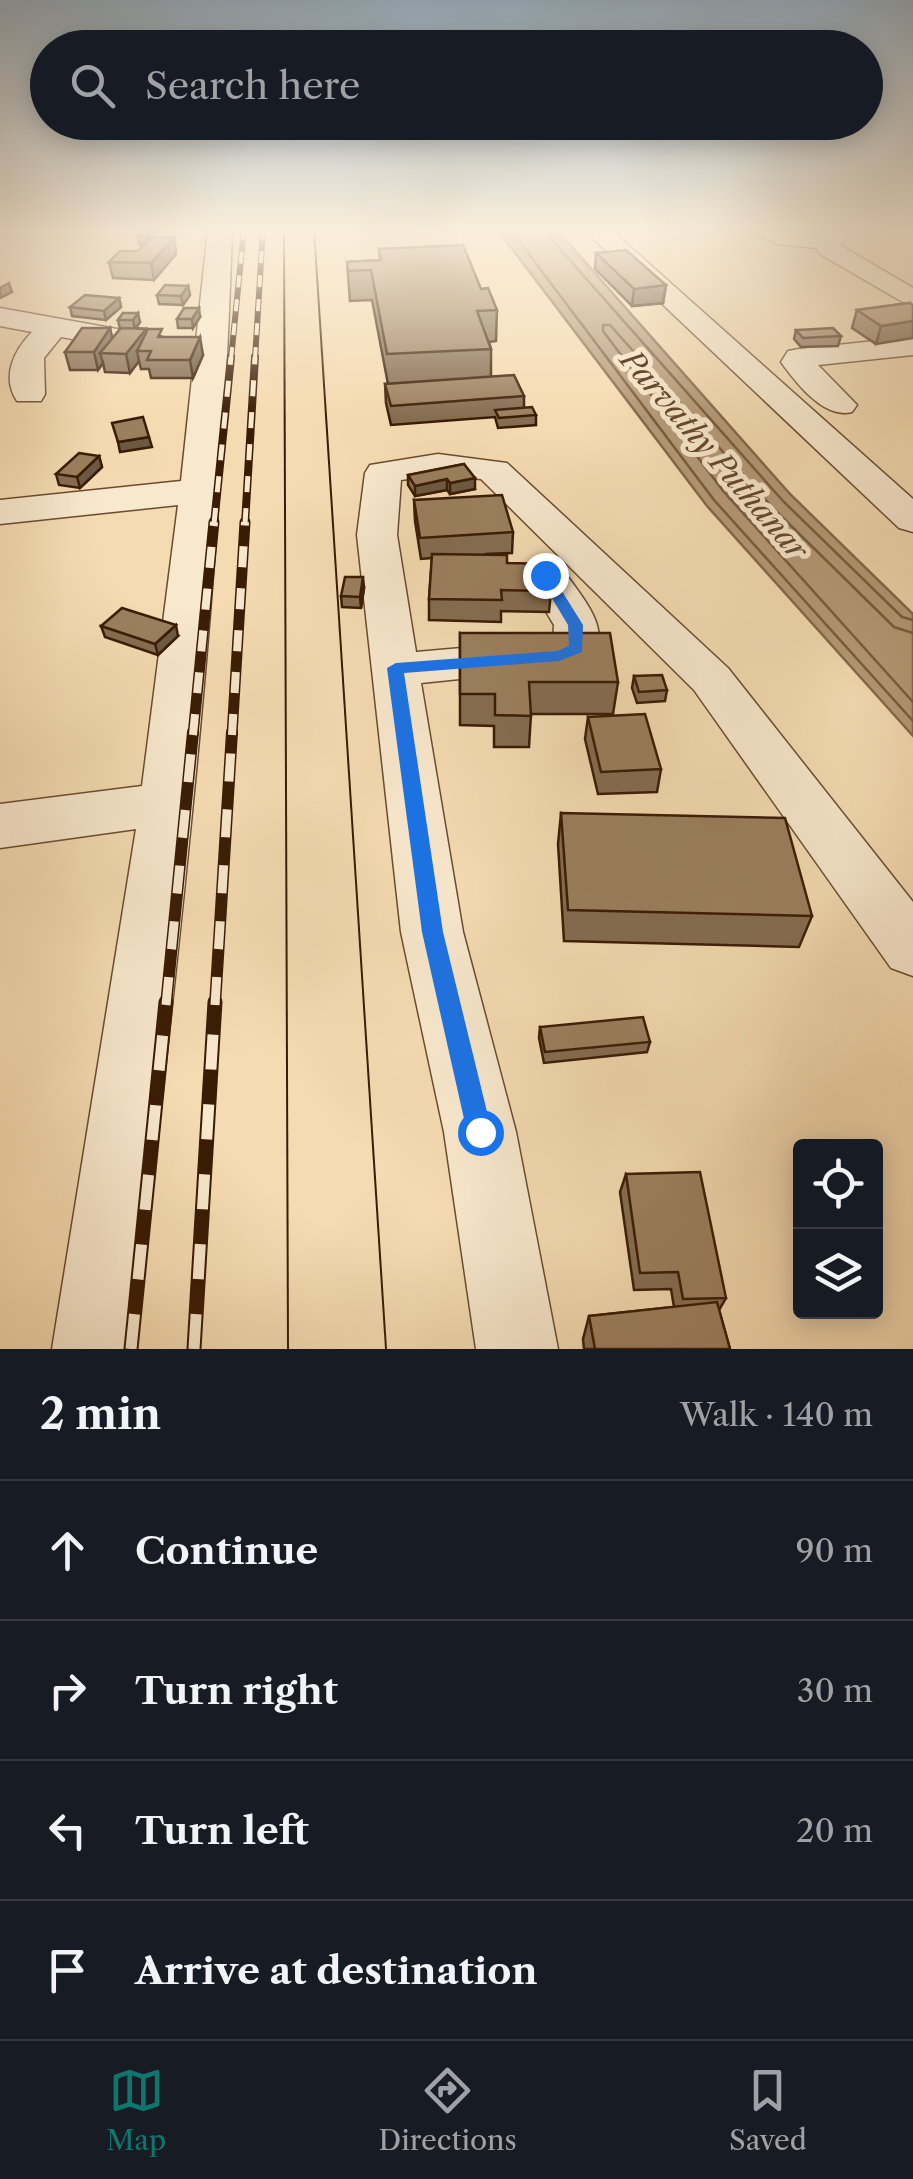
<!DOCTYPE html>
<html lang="en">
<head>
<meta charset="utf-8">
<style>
  body { margin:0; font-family:"Libre Caslon Text",serif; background:#20242c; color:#f1f3f6 }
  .controls { position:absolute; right:30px; bottom:30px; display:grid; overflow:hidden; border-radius:10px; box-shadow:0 5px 25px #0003 }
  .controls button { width:90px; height:90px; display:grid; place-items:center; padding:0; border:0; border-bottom:2px solid #363941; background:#171b24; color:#f1f3f6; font:50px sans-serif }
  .stop { position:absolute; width:30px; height:30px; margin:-22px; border:8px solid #1a73e8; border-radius:50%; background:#fff }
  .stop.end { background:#1a73e8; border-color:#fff; box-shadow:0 2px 10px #0008 }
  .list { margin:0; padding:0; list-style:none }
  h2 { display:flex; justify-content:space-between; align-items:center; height:130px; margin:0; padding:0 40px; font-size:42px }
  h2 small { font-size:32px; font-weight:400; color:#9ea1a6 }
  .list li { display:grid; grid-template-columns:65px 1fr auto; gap:30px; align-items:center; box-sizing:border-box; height:140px; padding:0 40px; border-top:2px solid #363941 }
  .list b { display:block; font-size:38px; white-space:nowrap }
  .list em { font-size:32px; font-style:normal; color:#9ea1a6 }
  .icon { flex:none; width:55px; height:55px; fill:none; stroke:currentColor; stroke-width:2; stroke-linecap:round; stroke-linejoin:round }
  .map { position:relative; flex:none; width:913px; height:1349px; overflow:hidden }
  .search { position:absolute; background:#171b24; box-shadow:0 5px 25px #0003; left:30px; right:30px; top:30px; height:110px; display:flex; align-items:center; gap:25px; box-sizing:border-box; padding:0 35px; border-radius:55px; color:#9ea1a6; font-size:38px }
  .sheet { height:690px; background:#171b24 }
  nav { display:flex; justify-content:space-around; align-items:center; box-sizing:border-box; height:140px; border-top:2px solid #363941; background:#171b24; font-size:28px; color:#9ea1a6 }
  nav a { display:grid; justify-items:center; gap:5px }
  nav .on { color:#0f766e }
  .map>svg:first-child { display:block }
  .water { fill:#b59a77; stroke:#846849; stroke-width:2.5 }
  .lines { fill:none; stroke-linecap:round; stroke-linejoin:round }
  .shore { stroke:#785b3e; stroke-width:2.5 }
  .minor-casing { stroke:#694c30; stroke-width:3 }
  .major-casing { stroke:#3a1c04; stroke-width:4 }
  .minor { fill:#f8e8cd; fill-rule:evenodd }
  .major { fill:#f5dbb2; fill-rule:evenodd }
  .rail-far4-casing { stroke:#3a1c04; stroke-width:6 }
  .rail-far3-casing { stroke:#3a1c04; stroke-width:8 }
  .rail-far2-casing { stroke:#3a1c04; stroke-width:11 }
  .rail-far1-casing { stroke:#3a1c04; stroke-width:12 }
  .rail-casing { stroke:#3a1c04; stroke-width:15 }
  .rail-far4 { stroke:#f8e8cd; stroke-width:4; stroke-dasharray:12; stroke-linecap:butt }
  .rail-far3 { stroke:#f8e8cd; stroke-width:5; stroke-dasharray:16; stroke-linecap:butt }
  .rail-far2 { stroke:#f8e8cd; stroke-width:8; stroke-dasharray:21; stroke-linecap:butt }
  .rail-far1 { stroke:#f8e8cd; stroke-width:9; stroke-dasharray:28; stroke-linecap:butt }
  .rail { stroke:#f8e8cd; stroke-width:11; stroke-dasharray:35; stroke-linecap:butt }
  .wall { fill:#856d51; stroke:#3a1c04; stroke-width:2.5 }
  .shaded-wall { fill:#6c5942; stroke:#3a1c04; stroke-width:2.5 }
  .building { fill:#9b7f5e; stroke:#3a1c04; stroke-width:2.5 }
  .route { fill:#1a73e8 }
  .labels { text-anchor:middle; stroke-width:10; stroke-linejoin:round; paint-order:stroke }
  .far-water-label { font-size:30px; font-style:italic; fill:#65482c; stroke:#f8e8cd }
</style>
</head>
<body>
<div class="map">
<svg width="913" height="1349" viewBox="0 0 913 1349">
  <rect width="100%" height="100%" fill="#f5dbb2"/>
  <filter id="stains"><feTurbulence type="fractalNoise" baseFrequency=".002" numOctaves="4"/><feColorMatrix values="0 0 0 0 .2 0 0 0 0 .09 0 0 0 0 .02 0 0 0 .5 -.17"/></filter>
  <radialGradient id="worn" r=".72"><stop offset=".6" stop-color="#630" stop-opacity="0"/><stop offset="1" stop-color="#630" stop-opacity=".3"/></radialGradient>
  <polygon class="water" points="497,229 556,229 790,494 913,614 913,736 707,506"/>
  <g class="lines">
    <g class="shore">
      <polyline points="510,229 714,500 913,721"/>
      <polyline points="549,229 552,240 783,501 902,617 913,620"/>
      <polyline points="913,633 894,627 774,509 610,325 603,325 603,331 724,492 913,702"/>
    </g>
    <g class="minor-casing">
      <g id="minor">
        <path d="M208,229H232C221,604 175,977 134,1349H52L136,829L0,848V804L142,786L178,505L0,524V500L181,481Z"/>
        <polygon points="583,229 610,229 913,499 913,532 899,528"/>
        <polygon points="746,229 821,233 826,229 854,229 840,245 913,288 913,308 820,254 816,248 777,244"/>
        <path d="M0,308L139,333L150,336L154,342L150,348L139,351L61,337L44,358L45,394L41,401H17C1,377 14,350 32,332L0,326Z"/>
        <path d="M913,337V355L818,365L857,405L852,412C824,419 797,384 781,362L788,351L799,349Z"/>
        <path d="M438,454L507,463L728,668L913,902V976L891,968L694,690L481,479L438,475L401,480L397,535L416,652L553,640L554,625L524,575L530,566L545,562L560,566C582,598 626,642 575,667L421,683L463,932L516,1132L558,1349H476L444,1132L401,932L357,535L365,473L370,465Z"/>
      </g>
    </g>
    <g class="major-casing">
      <polygon id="major" points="285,229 313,229 385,1349 289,1349"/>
    </g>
    <use href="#minor" class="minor"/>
    <use href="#major" class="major"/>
    <g class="rail-far4-casing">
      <g id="rail-far4">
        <polyline points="231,359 244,229"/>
        <polyline points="255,359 263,229"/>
      </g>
    </g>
    <g class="rail-far3-casing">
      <g id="rail-far3">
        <polyline points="214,524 231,357"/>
        <polyline points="245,524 255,357"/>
      </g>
    </g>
    <g class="rail-far2-casing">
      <g id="rail-far2">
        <polyline points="193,735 214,522"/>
        <polyline points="232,735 245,522"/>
      </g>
    </g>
    <g class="rail-far1-casing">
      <g id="rail-far1">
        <polyline points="166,1005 193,732"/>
        <polyline points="215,1005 232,732"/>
      </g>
    </g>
    <g class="rail-casing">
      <g id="rail">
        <polyline points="131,1349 166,1002"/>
        <polyline points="194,1349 215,1002"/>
      </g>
    </g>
    <use href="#rail-far4" class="rail-far4"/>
    <use href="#rail-far3" class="rail-far3"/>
    <use href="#rail-far2" class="rail-far2"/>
    <use href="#rail-far1" class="rail-far1"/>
    <use href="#rail" class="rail"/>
  </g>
  <g class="wall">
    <polygon points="138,236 174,238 176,254 154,280 113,278 109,262 138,251 144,245 139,244"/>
    <polygon points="379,249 481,289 497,310 496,341 489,342 491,349 491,376 524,396 524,408 536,415 536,425 498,428 495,417 391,425 386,403 385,384 388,384 372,300 350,301 347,262 380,260"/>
    <polygon points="596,253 666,285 663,303 632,306 595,269"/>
    <polygon points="188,286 190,295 183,305 159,304 157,295"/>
    <polygon points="119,298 121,307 106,320 72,316 70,307"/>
    <polygon points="909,303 876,344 852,328 857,310"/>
    <polygon points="123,313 140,322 136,328 146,329 147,332 163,337 203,355 193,378 151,378 149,369 141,369 139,361 130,373 105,372 103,363 98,370 70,370 65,352 110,328 112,339 120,329 118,320"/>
    <polygon points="200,317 193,328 178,328 177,319"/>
    <polygon points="796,330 841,336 838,346 801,347 794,339"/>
    <polygon points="99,456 102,467 80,488 59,485 56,474"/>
    <polygon points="464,464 475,489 450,494 447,490 415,496 408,485 408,475"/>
    <polygon points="414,500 513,532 512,553 485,554 507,563 551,591 549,612 501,611 501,622 429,620 429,599 432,558 421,559 415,521"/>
    <polygon points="364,588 361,608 342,607 341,596"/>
    <polygon points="101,626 178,636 158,655 105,637"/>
    <polygon points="460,633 618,682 613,714 531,714 529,747 494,747 494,726 460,725"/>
    <polygon points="634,676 667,690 665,701 637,703 632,688"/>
    <polygon points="588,717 661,769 657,792 598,794 585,739"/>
    <polygon points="561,813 812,916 799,947 564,941 558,844"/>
    <polygon points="540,1027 650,1042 647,1052 544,1063 539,1038"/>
    <polygon points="626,1174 726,1298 719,1310 730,1349 584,1349 583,1339 589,1316 674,1307 671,1289 634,1290 620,1192"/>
  </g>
  <g class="shaded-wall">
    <polygon points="174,238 176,254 154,280 151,263"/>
    <polygon points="9,283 12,292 0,298 0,288"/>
    <polygon points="666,285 663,303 632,306 634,289"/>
    <polygon points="188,286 190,295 183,305 181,296"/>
    <polygon points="119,298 121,307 106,320 104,311"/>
    <polygon points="199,308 200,317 193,328 192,319"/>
    <polygon points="138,313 140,322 135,329 133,320"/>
    <polygon points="913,321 913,338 876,344 881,326"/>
    <polygon points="110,328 114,346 100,353 103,363 98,370 94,352"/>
    <polygon points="146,329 150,347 137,351 139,361 130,373 126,354"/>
    <polygon points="200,337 203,355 193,378 190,360"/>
    <polygon points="149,437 152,447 120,452 118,442"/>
    <polygon points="99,456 102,467 80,488 77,477"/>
    <polygon points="475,478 475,489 450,494 450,483"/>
    <polygon points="447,479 447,490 415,496 415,486"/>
    <polygon points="363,577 364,588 361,608 360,597"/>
    <polygon points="176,625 178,636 158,655 155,644"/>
  </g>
  <g class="building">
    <polygon points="145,229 160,229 151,237 138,236"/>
    <polygon points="151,237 174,238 151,263 109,262 120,251 138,251"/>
    <polygon points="463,245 481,289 488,288 497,310 477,311 491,349 387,354 371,270 348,271 347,262 381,260 379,249"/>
    <polygon points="626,250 666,285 634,289 596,253"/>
    <polygon points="165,285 188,286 181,296 157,295"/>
    <polygon points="85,295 119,298 104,311 70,307"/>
    <polygon points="909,303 913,305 913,321 881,326 857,310"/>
    <polygon points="184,308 199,308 192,319 177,319"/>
    <polygon points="123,313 138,313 133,320 118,320"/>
    <polygon points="82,328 110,328 94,352 65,352"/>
    <polygon points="121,328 146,329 126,354 100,353"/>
    <polygon points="833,328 841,336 803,338 796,330"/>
    <polygon points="148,329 162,329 158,337 200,337 190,360 147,360 151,351 137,351"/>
    <polygon points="514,375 524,396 391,406 385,384"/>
    <polygon points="532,407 536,415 499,418 495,410"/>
    <polygon points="143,417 149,437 118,442 112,423"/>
    <polygon points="79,453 99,456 77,477 56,474"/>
    <polygon points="464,464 475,478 450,483 447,479 415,486 408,475"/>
    <polygon points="502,495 513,532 420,538 414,500"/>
    <polygon points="432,554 507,555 507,563 548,564 551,591 501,590 502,600 429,599"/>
    <polygon points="345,577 363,577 360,597 341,596"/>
    <polygon points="122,608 176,625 155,644 101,626"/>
    <polygon points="460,633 610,633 618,682 529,682 531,716 495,715 495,694 460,694"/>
    <polygon points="662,675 667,690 639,692 634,676"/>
    <polygon points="645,714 661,769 601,772 588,717"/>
    <polygon points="561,813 785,818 812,916 568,910"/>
    <polygon points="643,1017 650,1042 545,1052 540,1027"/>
    <polygon points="700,1172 726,1298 683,1299 678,1272 640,1273 626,1174"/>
    <polygon points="717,1302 730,1349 595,1349 589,1316"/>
  </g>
  <linearGradient id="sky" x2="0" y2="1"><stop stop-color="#93aabb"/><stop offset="0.55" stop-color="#faefdc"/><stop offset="1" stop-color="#faefdc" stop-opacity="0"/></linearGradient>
  <rect width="913" height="418" fill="url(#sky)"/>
  <polygon class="route" points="540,572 550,572 583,625 582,652 559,661 404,673 443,932 492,1132 488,1141 480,1144 471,1141 467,1132 422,932 387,668 396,663 557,651 569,646 568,625 538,575"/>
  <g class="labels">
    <g class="far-water-label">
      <text transform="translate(714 455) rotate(49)" y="10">Parvathy Puthanar</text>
    </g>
  </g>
  <rect width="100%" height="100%" filter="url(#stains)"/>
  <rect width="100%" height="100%" fill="url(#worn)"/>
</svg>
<div class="controls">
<button><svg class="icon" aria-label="locate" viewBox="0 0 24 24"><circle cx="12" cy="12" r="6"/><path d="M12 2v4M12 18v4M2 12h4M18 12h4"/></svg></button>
<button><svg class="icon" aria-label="layers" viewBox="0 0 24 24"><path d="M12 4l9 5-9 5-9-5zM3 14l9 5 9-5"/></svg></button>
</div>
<div class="stop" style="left:480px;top:1132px"></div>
<div class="stop end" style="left:545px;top:575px"></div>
<div class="search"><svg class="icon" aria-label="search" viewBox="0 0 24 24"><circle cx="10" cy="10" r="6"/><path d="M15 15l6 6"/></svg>Search here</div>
</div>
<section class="sheet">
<h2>2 min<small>Walk · 140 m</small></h2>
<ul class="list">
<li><svg class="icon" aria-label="ahead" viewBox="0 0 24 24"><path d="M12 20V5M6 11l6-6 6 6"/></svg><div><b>Continue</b></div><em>90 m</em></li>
<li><svg class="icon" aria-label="right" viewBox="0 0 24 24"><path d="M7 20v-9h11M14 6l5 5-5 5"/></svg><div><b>Turn right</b></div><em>30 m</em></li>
<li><svg class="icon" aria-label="left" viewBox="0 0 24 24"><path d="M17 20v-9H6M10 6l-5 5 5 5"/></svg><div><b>Turn left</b></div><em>20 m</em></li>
<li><svg class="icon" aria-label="arrive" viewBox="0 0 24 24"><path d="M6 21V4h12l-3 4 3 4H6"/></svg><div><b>Arrive at destination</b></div></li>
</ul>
</section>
<nav>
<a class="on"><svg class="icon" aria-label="map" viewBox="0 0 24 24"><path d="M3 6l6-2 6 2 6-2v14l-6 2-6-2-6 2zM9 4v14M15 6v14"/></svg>Map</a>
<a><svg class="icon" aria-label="directions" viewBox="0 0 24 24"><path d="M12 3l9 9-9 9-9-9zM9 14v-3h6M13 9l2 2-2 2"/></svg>Directions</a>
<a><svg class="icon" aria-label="saved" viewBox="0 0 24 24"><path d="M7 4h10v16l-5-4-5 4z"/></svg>Saved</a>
</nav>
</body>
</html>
